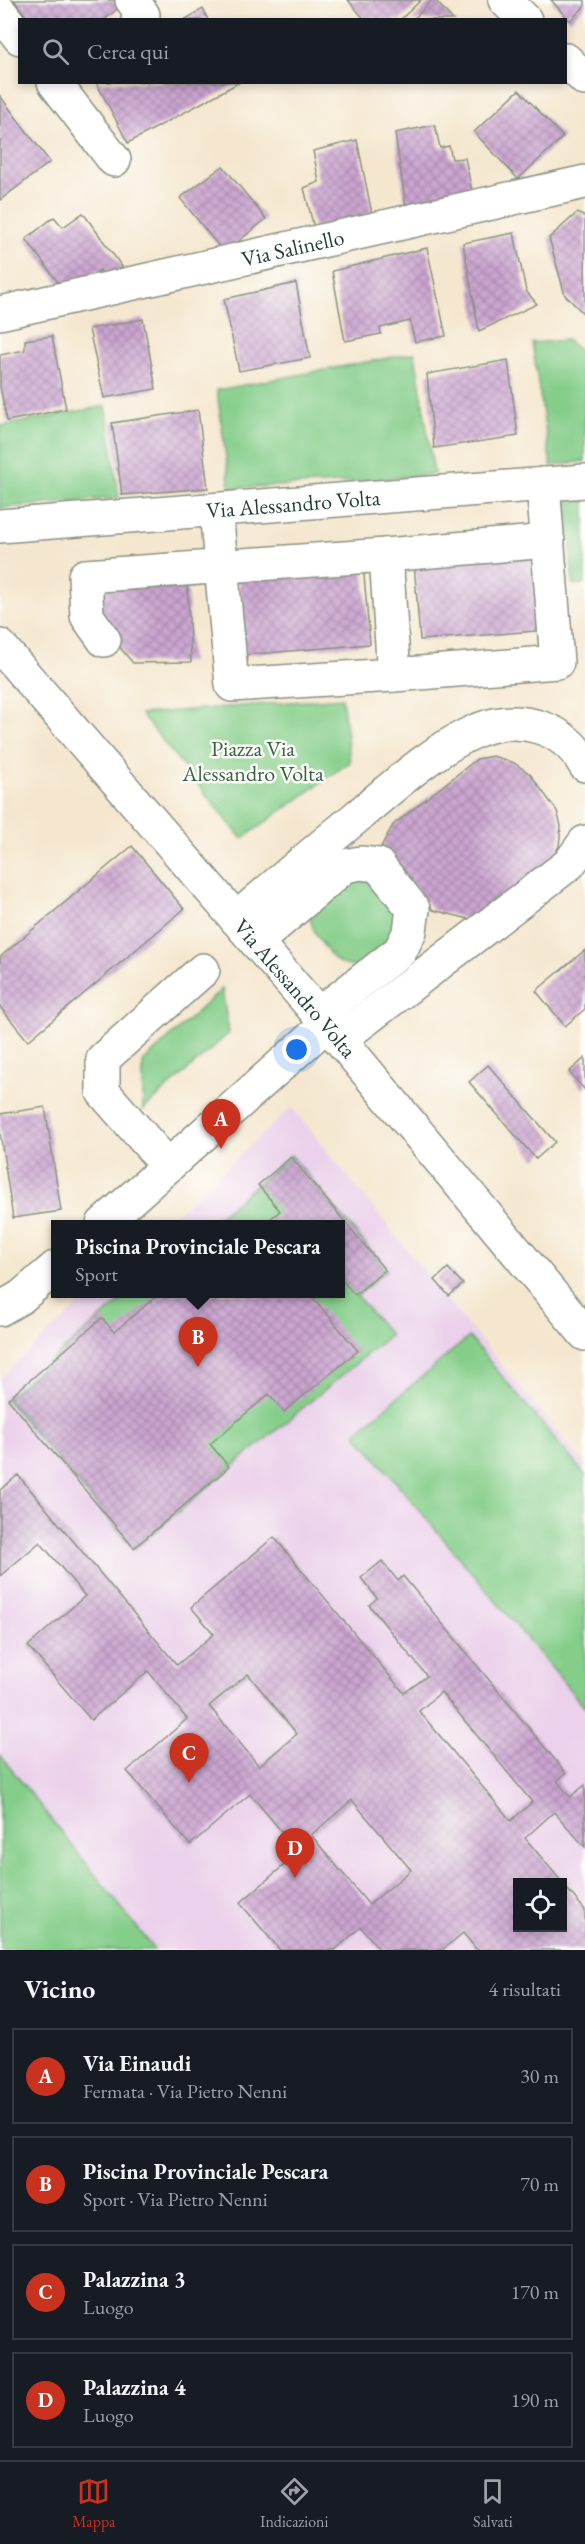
<!DOCTYPE html>
<html lang="it">
<head>
<meta charset="utf-8">
<style>
  body { margin:0; font-family:"EB Garamond",serif; background:#20242c; color:#f1f3f6 }
  .controls { position:absolute; right:18px; bottom:18px; display:grid; overflow:hidden; border-radius:0px; box-shadow:0 3px 9px #0003 }
  .controls button { width:54px; height:54px; display:grid; place-items:center; padding:0; border:0; border-bottom:2px solid #363941; background:#171b24; color:#f1f3f6; font:30px sans-serif }
  .you { position:absolute; left:297px; top:1050px; width:21px; height:21px; margin:-15px; border:4px solid #fff; border-radius:50%; background:#1a73e8; box-shadow:0 0 0 9px #1a73e833 }
  .badge { display:grid; place-items:center; width:39px; height:39px; border-radius:50%; background:#c8321e; color:#fff; font-size:20px; font-weight:700 }
  .pin { position:absolute; translate:-50% -50px; filter:drop-shadow(0 2px 3px #0008) }
  .pin::after { content:''; position:absolute; top:32px; width:21px; height:18px; background:inherit; clip-path:polygon(0 0,100% 0,50% 100%) }
  .popup { position:absolute; left:51px; top:1220px; width:294px; height:78px; box-sizing:border-box; display:grid; place-content:center; border-radius:0px; background:#171b24; filter:drop-shadow(0 2px 4px #0005); font-size:20px; white-space:nowrap; color:#9ea1a6 }
  .popup b { font-size:22px; color:#f1f3f6 }
  .popup::after { content:''; position:absolute; left:50%; top:100%; margin-left:-12px; border:12px solid transparent; border-top-color:#171b24 }
  .list { margin:0; padding:0; list-style:none }
  h2 { display:flex; justify-content:space-between; align-items:center; height:78px; margin:0; padding:0 24px; font-size:26px }
  h2 small { font-size:20px; font-weight:400; color:#9ea1a6 }
  .list li { display:grid; grid-template-columns:39px 1fr auto; gap:18px; align-items:center; box-sizing:border-box; height:96px; margin:0 12px 12px; padding:0 12px; border:2px solid #363941; border-radius:0px }
  .list b { display:block; font-size:22px; white-space:nowrap }
  .list p { margin:0; font-size:20px; white-space:nowrap; color:#9ea1a6 }
  .list em { font-size:20px; font-style:normal; color:#9ea1a6 }
  .icon { flex:none; width:33px; height:33px; fill:none; stroke:currentColor; stroke-width:2; stroke-linecap:round; stroke-linejoin:round }
  .map { position:relative; flex:none; width:585px; height:1950px; overflow:hidden }
  .search { position:absolute; background:#171b24; box-shadow:0 3px 9px #0003; left:18px; right:18px; top:18px; height:66px; display:flex; align-items:center; gap:15px; box-sizing:border-box; padding:0 21px; border-radius:0px; color:#9ea1a6; font-size:22px }
  .sheet { height:510px; background:#171b24 }
  nav { display:flex; justify-content:space-around; align-items:center; box-sizing:border-box; height:84px; border-top:2px solid #363941; background:#171b24; font-size:16px; color:#9ea1a6 }
  nav a { display:grid; justify-items:center; gap:3px }
  nav .on { color:#c8321e }
  .map>svg:first-child { display:block }
  .built { fill:#ebd1eb; fill-rule:evenodd }
  .green { fill:#85ce8a; stroke:#52865f; stroke-width:1.5 }
  .building { fill:url(#building-cross-hatch); fill-rule:evenodd }
  .lines { fill:none; stroke-linecap:round; stroke-linejoin:round }
  .minor-casing { stroke:#8a9282; stroke-width:36 }
  .minor { stroke:#fff; stroke-width:33 }
  .labels { text-anchor:middle; stroke-width:5; stroke-linejoin:round; paint-order:stroke }
  .street-label { font-size:22px; fill:#1f3d34; stroke:#fdfcf7 }
  .park-label { font-size:22px; fill:#38614a; stroke:#fdfcf7 }
</style>
</head>
<body>
<div class="map">
<svg width="585" height="1950" viewBox="0 0 585 1950">
  <defs>
    <pattern id="building-cross-hatch" width="8" height="8" patternUnits="userSpaceOnUse" patternTransform="scale(1.5)"><rect width="8" height="8" fill="#cca5d1"/><path d="M0 0l8 8M0 8l8-8" fill="none" stroke="#a588aa"/></pattern>
  </defs>
  <rect width="100%" height="100%" fill="#fdfcf7"/>
  <filter id="ink" filterUnits="userSpaceOnUse"><feTurbulence type="fractalNoise" baseFrequency=".0167" numOctaves="2"/><feDisplacementMap in="SourceGraphic" scale="12" xChannelSelector="R" yChannelSelector="G"/><feConvolveMatrix kernelMatrix="1 2 1 2 8 2 1 2 1" color-interpolation-filters="sRGB"/></filter>
  <filter id="wash" filterUnits="userSpaceOnUse"><feTurbulence type="fractalNoise" baseFrequency=".008" numOctaves="4" result="noise"/><feDisplacementMap in="SourceGraphic" scale="24" xChannelSelector="R" yChannelSelector="G"/><feGaussianBlur stdDeviation="1.35" result="paint"/><feColorMatrix in="noise" values="0 0 0 0 0 0 0 0 0 0 0 0 0 0 0 0 0 1.4 0 .05"/><feComposite in="paint" operator="in"/></filter>
  <g filter="url(#wash)">
    <rect width="100%" height="100%" fill="#f5e7cf"/>
    <path class="built" d="M292,1107L452,1306L585,1464V1950H155L0,1755V1378L91,1294H340V1224H165ZM518,1882H562V1928H518Z"/>
    <g class="green">
      <polygon points="567,340 585,355 585,461 551,466 532,343"/>
      <polygon points="415,353 434,474 342,483 230,488 217,390"/>
      <polygon points="106,406 119,498 0,508 0,426"/>
      <polygon points="585,500 585,584 573,585 567,501"/>
      <polygon points="342,698 350,762 242,839 141,714"/>
      <path d="M366,878L375,885L398,915L395,936L357,967C351,966 343,966 339,963C329,955 305,924 311,911C315,903 337,886 344,879Z"/>
      <polygon points="222,989 229,1033 143,1110 143,1062"/>
      <polygon points="291,1155 387,1270 357,1296 390,1335 134,1549 6,1399 129,1294 340,1294 340,1224 210,1224"/>
      <polygon points="469,1337 585,1475 585,1708 355,1433"/>
      <polygon points="0,1755 155,1950 0,1950"/>
    </g>
    <g id="blocks">
      <g class="building">
        <polygon points="14,0 118,0 122,5 104,20 29,20"/>
        <polygon points="348,0 421,0 400,20 365,20"/>
        <polygon points="432,0 435,0 453,20 413,20"/>
        <polygon points="551,0 585,0 585,6 570,21"/>
        <polygon points="203,9 208,20 184,20"/>
        <polygon points="96,82 240,82 128,143"/>
        <polygon points="519,90 563,137 518,179 474,132"/>
        <polygon points="0,96 50,162 0,200"/>
        <polygon points="435,125 440,148 449,146 452,159 465,158 474,201 407,213 395,133"/>
        <polygon points="357,140 372,214 314,228 304,188 319,182 313,151"/>
        <polygon points="223,166 266,219 224,253 180,198"/>
        <polygon points="83,213 123,268 107,281 100,270 65,292 26,239 54,217 63,227"/>
        <polygon points="577,213 585,217 585,315 565,295 549,238"/>
        <polygon points="514,233 526,291 537,304 479,331 463,243"/>
        <polygon points="427,248 446,336 415,342 410,321 380,328 381,334 345,341 332,271"/>
        <polygon points="296,283 310,358 239,371 224,299"/>
        <polygon points="143,319 156,389 104,398 89,329"/>
        <polygon points="52,336 66,409 7,421 0,387 0,355 25,350 25,340"/>
        <polygon points="508,360 518,436 434,448 427,374"/>
        <polygon points="198,410 208,488 122,495 112,423"/>
        <polygon points="542,552 548,630 420,640 414,562"/>
        <polygon points="363,564 370,644 244,655 238,575"/>
        <polygon points="187,579 191,662 133,663 100,624 98,585"/>
        <polygon points="493,756 514,763 530,774 557,811 561,826 559,846 547,867 492,913 469,919 433,910 381,847 393,825 477,759"/>
        <polygon points="132,846 184,909 28,1041 0,1007 0,957"/>
        <polygon points="585,950 585,1009 565,1026 536,991"/>
        <polygon points="585,1058 585,1090 569,1072"/>
        <polygon points="488,1065 555,1142 536,1159 469,1082"/>
        <polygon points="45,1107 61,1211 13,1218 0,1133 0,1114"/>
        <polygon points="291,1157 385,1270 355,1295 340,1278 340,1224 264,1224 280,1211 258,1185"/>
        <polygon points="448,1268 463,1284 449,1296 435,1280"/>
        <polygon points="159,1294 310,1294 358,1351 284,1412 269,1394 210,1444 229,1467 134,1548 8,1399 102,1318 114,1332"/>
        <path d="M18,1475L177,1665L214,1634L191,1607L274,1537L404,1693L427,1676L369,1605L377,1598L361,1578L382,1561L398,1581L403,1576L566,1773L557,1781L570,1797L585,1785V1847L554,1812L525,1838L562,1882H518V1928H562V1883L585,1910V1950H477L463,1933L442,1950H380L361,1927L335,1950H280L240,1903L299,1852L250,1794L190,1845L127,1771L187,1719L148,1671L91,1720L28,1646L85,1596L40,1542L0,1576V1490ZM248,1674L297,1734L259,1766L209,1706ZM441,1692L532,1802L511,1821L419,1711ZM352,1800L411,1870L369,1905L311,1835Z"/>
      </g>
    </g>
  </g>
  <g filter="url(#ink)">
    <use href="#blocks" fill-opacity="0" stroke="#8a9282" stroke-width="1.5"/>
    <g class="lines">
      <g class="minor-casing">
        <g id="minor">
          <polyline points="132,0 143,15 138,20"/>
          <polyline points="505,0 525,20"/>
          <polyline points="0,12 20,38"/>
          <polyline points="566,60 585,79"/>
          <polyline points="54,82 114,160"/>
          <path id="s1" d="M0,313L585,182"/>
          <polyline points="543,484 557,662 394,675 386,555 548,541"/>
          <polyline points="216,510 232,685 394,675"/>
          <path id="s2" d="M0,526L585,481"/>
          <polyline points="104,640 87,616 85,576 386,555"/>
          <path id="s3" d="M0,646L327,1024L585,1334"/>
          <path d="M236,919C277,883 318,849 359,815C396,784 434,749 478,730C518,714 564,726 585,765"/>
          <polyline points="256,942 345,866 361,863 378,865 413,909 410,931 400,951 319,1014"/>
          <polyline points="340,1039 569,864 585,842"/>
          <polyline points="168,1166 103,1092 103,1059 203,970"/>
          <polyline points="103,1224 327,1024"/>
          <polyline points="0,1309 21,1297 56,1267"/>
        </g>
      </g>
      <use href="#minor" class="minor"/>
    </g>
  </g>
  <g class="labels">
    <g class="street-label">
      <text dy="8" stroke="none"><textPath href="#s1" startOffset="300">Via Salinello</textPath></text>
      <text dy="8" stroke="none"><textPath href="#s2" startOffset="294">Via Alessandro Volta</textPath></text>
      <text dy="8" stroke="none"><textPath href="#s3" startOffset="452">Via Alessandro Volta</textPath></text>
    </g>
    <g class="park-label">
      <text x="253" y="756">Piazza Via<tspan x="253" dy="25">Alessandro Volta</tspan></text>
    </g>
  </g>
</svg>
<div class="controls">
<button><svg class="icon" aria-label="locate" viewBox="0 0 24 24"><circle cx="12" cy="12" r="6"/><path d="M12 2v4M12 18v4M2 12h4M18 12h4"/></svg></button>
</div>
<div class="you"></div>
<div class="pin badge" style="left:221px;top:1149px">A</div>
<div class="pin badge" style="left:198px;top:1367px">B</div>
<div class="popup"><b>Piscina Provinciale Pescara</b>Sport</div>
<div class="pin badge" style="left:189px;top:1783px">C</div>
<div class="pin badge" style="left:295px;top:1878px">D</div>
<div class="search"><svg class="icon" aria-label="search" viewBox="0 0 24 24"><circle cx="10" cy="10" r="6"/><path d="M15 15l6 6"/></svg>Cerca qui</div>
</div>
<section class="sheet">
<h2>Vicino<small>4 risultati</small></h2>
<ul class="list">
<li><span class="badge">A</span><div><b>Via Einaudi</b><p>Fermata · Via Pietro Nenni</p></div><em>30 m</em></li>
<li><span class="badge">B</span><div><b>Piscina Provinciale Pescara</b><p>Sport · Via Pietro Nenni</p></div><em>70 m</em></li>
<li><span class="badge">C</span><div><b>Palazzina 3</b><p>Luogo</p></div><em>170 m</em></li>
<li><span class="badge">D</span><div><b>Palazzina 4</b><p>Luogo</p></div><em>190 m</em></li>
</ul>
</section>
<nav>
<a class="on"><svg class="icon" aria-label="map" viewBox="0 0 24 24"><path d="M3 6l6-2 6 2 6-2v14l-6 2-6-2-6 2zM9 4v14M15 6v14"/></svg>Mappa</a>
<a><svg class="icon" aria-label="directions" viewBox="0 0 24 24"><path d="M12 3l9 9-9 9-9-9zM9 14v-3h6M13 9l2 2-2 2"/></svg>Indicazioni</a>
<a><svg class="icon" aria-label="saved" viewBox="0 0 24 24"><path d="M7 4h10v16l-5-4-5 4z"/></svg>Salvati</a>
</nav>
</body>
</html>
